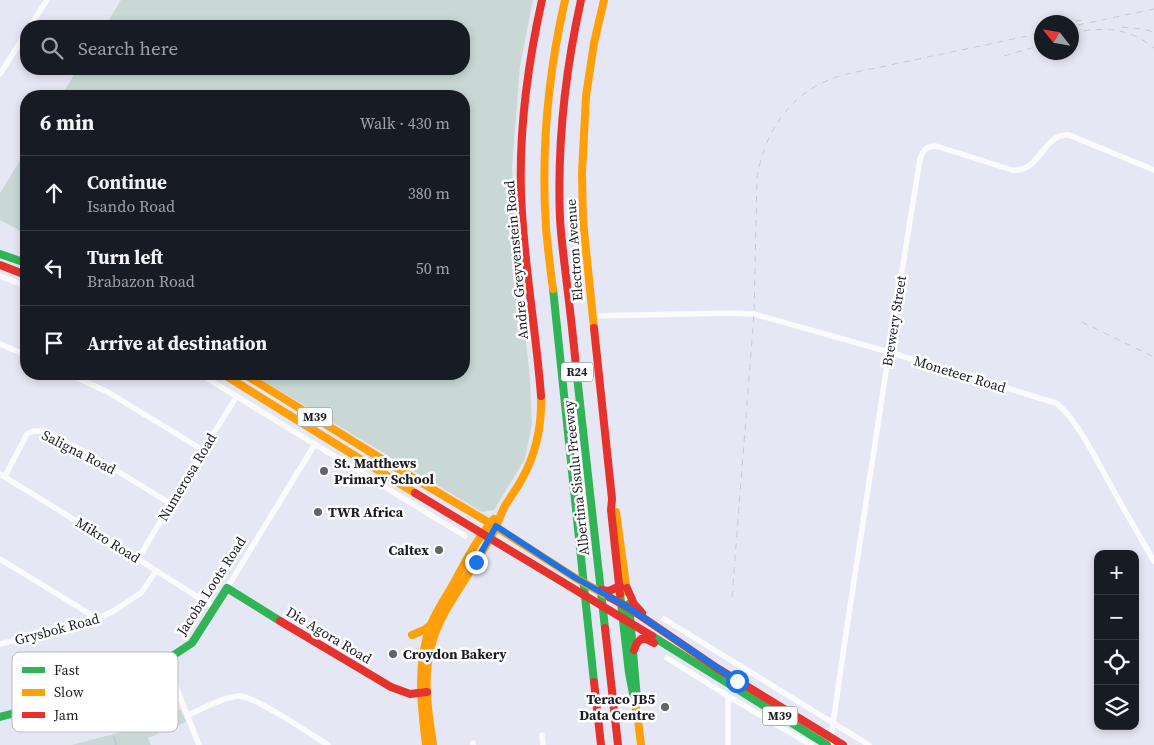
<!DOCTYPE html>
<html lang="en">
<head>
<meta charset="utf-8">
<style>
  body { margin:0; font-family:"Source Serif 4",serif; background:#20242c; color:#f1f3f6 }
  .controls { position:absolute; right:15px; bottom:15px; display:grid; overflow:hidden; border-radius:10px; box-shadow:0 2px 8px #0003 }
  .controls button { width:45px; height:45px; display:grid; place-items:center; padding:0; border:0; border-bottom:1px solid #363941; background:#171b24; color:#f1f3f6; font:25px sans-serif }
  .compass { position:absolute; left:1034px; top:15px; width:45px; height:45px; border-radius:50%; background:#171b24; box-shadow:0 2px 8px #0003; rotate:301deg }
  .stop { position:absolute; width:15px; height:15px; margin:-11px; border:4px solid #1a73e8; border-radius:50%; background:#fff }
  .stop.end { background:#1a73e8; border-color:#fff; box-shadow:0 1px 5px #0008 }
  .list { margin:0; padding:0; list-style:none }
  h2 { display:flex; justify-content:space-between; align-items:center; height:65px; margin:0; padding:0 20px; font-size:21px }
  h2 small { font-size:16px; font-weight:400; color:#9ea1a6 }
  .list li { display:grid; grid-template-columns:32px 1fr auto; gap:15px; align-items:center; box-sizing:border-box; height:75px; padding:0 20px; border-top:1px solid #363941 }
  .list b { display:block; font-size:19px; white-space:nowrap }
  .list p { margin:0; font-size:16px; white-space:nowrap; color:#9ea1a6 }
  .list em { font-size:16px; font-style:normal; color:#9ea1a6 }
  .icon { flex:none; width:28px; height:28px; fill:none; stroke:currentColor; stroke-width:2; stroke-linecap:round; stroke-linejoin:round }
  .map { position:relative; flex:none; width:1154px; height:745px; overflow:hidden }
  .search { position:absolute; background:#171b24; box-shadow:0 2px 8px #0003; left:20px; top:20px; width:450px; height:55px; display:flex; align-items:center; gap:12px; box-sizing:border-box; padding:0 18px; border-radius:20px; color:#9ea1a6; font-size:19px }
  .panel { position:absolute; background:#171b24; box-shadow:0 2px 8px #0003; left:20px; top:90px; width:450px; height:290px; border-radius:20px }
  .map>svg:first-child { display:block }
  .green { fill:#c9d8d5 }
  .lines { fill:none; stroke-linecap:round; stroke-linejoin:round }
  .stream { stroke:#b7bad8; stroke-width:1 }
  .street { stroke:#fbfbfd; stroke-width:5.5 }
  .fast { stroke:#30b455; stroke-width:8 }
  .slow { stroke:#ff9f0a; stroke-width:8 }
  .jam { stroke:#e5322d; stroke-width:8 }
  .rail { stroke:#c8c8cc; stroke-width:1; stroke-dasharray:6 6; stroke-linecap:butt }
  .route { stroke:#1a73e8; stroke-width:6 }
  .poi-dot { fill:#62636d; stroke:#fff; stroke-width:2 }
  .labels { text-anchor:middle; stroke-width:5; stroke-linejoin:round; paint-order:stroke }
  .shield { fill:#fff; stroke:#5f6066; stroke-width:1 }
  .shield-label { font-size:12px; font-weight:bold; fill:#1b1c24 }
  .street-label { font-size:14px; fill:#1b1c24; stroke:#fff }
  .poi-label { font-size:14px; font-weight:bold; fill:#1b1c24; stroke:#fff; text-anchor:start }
  .key { fill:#fff; stroke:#bbbbbd; stroke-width:1 }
  .key-label { font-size:14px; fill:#1b1c24 }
</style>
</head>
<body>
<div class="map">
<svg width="1154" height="745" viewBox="0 0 1154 745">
  <rect width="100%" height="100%" fill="#e6e7f4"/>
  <g class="green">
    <polygon points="121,0 533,0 520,66 512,167 515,240 530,379 532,423 525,459 494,510 482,512 252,374 464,374 464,96 61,96 78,69 464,69 464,26 105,26"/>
    <polygon points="26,151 26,234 0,220 0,193"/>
    <polygon points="180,709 186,722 148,738 151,745 72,745 140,727"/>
  </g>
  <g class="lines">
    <polyline class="stream" points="114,737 116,745"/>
    <g class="street">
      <polyline points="30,26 47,0"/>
      <polyline points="0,74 26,33"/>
      <polyline points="0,276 26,286"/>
      <path d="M592,316L731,313L754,314L889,352L1056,403C1074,416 1093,453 1104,473C1120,503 1137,532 1154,561"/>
      <polyline points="0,344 26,355"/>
      <polyline points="68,374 106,391 203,450"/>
      <polyline points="200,374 465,536"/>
      <polyline points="0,474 138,559 215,608"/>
      <polyline points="5,476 27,434 34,431 41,431 88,453 171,504"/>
      <polyline points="0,559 98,619"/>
      <polyline points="138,559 203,450 237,396"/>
      <polyline points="227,588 315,444"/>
      <polyline points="664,619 869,745"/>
      <polyline points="0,644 98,619 115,610 141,593 156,571"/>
      <polyline points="667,658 728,696 811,745"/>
      <polyline points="166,661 199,745"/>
      <path d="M188,715C202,709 223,697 239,696C255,696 312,735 328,745"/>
      <polyline points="542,735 543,745"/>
      <polyline points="473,743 473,745"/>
      <polyline points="728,745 728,696"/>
      <path d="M830,745L843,653L889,352L920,159C923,150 927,146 936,146L1012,170C1041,173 1042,133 1069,135L1154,170"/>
    </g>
    <g class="fast">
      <polyline points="0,254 26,263"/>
      <polyline points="553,289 594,682"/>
      <polyline points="576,367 605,628"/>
      <polyline points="620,594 629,673 637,714"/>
      <polyline points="629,604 637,699"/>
      <polyline points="652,636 827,745"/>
      <polyline points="0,717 121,685 148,672 192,643 227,588 280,621"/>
    </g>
    <g class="slow">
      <path d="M553,289C550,269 548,249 546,228C541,152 548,74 565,0"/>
      <polyline points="594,328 583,221 582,173 586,96 594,43 604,0"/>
      <polyline points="223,374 415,493"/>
      <polyline points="244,374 385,461 493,525 574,577 609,597"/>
      <polyline points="616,512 627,592"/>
      <polyline points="412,635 424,630 429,626"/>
      <polyline points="637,711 641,745"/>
      <path d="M426,745C421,704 416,663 431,624C438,607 449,593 457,577C468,557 479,536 494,519"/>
      <path d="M433,745C428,711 422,677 432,643C439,618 455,595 469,573C478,558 489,543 496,527C499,520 501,513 505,506C511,496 518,487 523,477C537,451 542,425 541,396"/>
    </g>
    <g class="jam">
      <polyline points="0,265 26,275"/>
      <polyline points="594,328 612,499 611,510 620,594"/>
      <path d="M576,367C573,334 569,301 565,268C563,252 561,236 560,219C557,145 565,72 581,0"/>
      <path d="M541,396C536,328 523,261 521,192C519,127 528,63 542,0"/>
      <polyline points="415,493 652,636"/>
      <polyline points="627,588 634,604 642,613"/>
      <polyline points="601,590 609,591 620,586"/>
      <polyline points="609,597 629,608 717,668 843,745"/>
      <polyline points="280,621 391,687 410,694 427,692"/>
      <polyline points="605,628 618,745"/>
      <polyline points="634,650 637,643 641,639 646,639 654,643"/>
      <polyline points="594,682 601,745"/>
    </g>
    <g class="rail">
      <polyline points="1064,22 1084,20"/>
      <polyline points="1078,25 1154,9"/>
      <polyline points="1122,27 1142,29 1154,32"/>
      <path d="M1072,32C1105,28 1127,26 1154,48"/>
      <polyline points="1004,56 1042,45"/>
      <polyline points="1082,322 1154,357"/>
      <path d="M732,597L754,314L757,178C763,139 784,101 822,83C830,79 839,76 847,74L1042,33"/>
    </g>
  </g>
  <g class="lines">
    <polyline class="route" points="476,562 496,526 574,577 629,608 737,681"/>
  </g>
  <g class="poi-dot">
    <circle cx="324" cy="471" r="5"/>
    <circle cx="318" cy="512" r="5"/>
    <circle cx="439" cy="550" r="5"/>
    <circle cx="393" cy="654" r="5"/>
    <circle cx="665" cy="707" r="5"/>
  </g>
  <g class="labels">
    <g class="shield">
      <rect x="561" y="362.5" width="32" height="19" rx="4"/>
      <rect x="297.5" y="407.5" width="35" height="19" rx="4"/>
      <rect x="762.5" y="706.5" width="35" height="19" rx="4"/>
    </g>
    <g class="shield-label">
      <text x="577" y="376">R24</text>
      <text x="315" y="421">M39</text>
      <text x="780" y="720">M39</text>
    </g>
    <g class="street-label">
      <text transform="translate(574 250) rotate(-94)" y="5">Electron Avenue</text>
      <text transform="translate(516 260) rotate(-95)" y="5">Andre Greyvenstein Road</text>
      <text transform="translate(894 321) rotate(-81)" y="5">Brewery Street</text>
      <text transform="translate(960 374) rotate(17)" y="5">Moneteer Road</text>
      <text transform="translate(79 452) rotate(27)" y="5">Saligna Road</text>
      <text transform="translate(187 477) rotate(-59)" y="5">Numerosa Road</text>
      <text transform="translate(576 478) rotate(-96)" y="5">Albertina Sisulu Freeway</text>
      <text transform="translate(108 540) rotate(32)" y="5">Mikro Road</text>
      <text transform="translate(211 586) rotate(-57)" y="5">Jacoba Loots Road</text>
      <text transform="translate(57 629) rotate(-15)" y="5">Grysbok Road</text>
      <text transform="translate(329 635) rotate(31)" y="5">Die Agora Road</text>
    </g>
    <g class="poi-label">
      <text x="334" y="468">St. Matthews<tspan x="334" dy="16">Primary School</tspan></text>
      <text x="328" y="517">TWR Africa</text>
      <text x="429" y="555" text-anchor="end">Caltex</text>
      <text x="403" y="659">Croydon Bakery</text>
      <text x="655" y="704" text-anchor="end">Teraco JB5<tspan x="655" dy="16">Data Centre</tspan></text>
    </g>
  </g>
  <rect x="12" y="652" width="166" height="80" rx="8" class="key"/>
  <rect x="22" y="667" width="23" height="6" fill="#30b455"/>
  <rect x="22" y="689" width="23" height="7" fill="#ff9f0a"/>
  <rect x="22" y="712" width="23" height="6" fill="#e5322d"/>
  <g class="key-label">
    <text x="54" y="675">Fast</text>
    <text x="54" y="697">Slow</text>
    <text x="54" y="720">Jam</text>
  </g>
</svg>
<div class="controls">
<button>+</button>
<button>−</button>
<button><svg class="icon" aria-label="locate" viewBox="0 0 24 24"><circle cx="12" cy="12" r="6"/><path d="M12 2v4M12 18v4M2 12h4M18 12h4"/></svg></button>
<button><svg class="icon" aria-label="layers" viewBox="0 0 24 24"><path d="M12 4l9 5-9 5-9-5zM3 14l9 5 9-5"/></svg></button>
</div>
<svg class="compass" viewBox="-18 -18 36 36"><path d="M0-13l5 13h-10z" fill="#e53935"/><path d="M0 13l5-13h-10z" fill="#9ea1a6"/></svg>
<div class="stop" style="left:737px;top:681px"></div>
<div class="stop end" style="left:476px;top:562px"></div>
<div class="search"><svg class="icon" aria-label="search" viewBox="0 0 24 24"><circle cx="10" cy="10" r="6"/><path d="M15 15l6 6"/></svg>Search here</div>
<section class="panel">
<h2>6 min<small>Walk · 430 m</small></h2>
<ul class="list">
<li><svg class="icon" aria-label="ahead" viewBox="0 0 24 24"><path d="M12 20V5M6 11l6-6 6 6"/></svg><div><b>Continue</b><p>Isando Road</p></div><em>380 m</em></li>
<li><svg class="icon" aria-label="left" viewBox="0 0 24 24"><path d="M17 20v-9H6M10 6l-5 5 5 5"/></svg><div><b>Turn left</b><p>Brabazon Road</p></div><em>50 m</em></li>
<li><svg class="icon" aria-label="arrive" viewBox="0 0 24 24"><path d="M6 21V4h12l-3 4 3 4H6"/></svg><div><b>Arrive at destination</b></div></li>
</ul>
</section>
</div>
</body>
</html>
